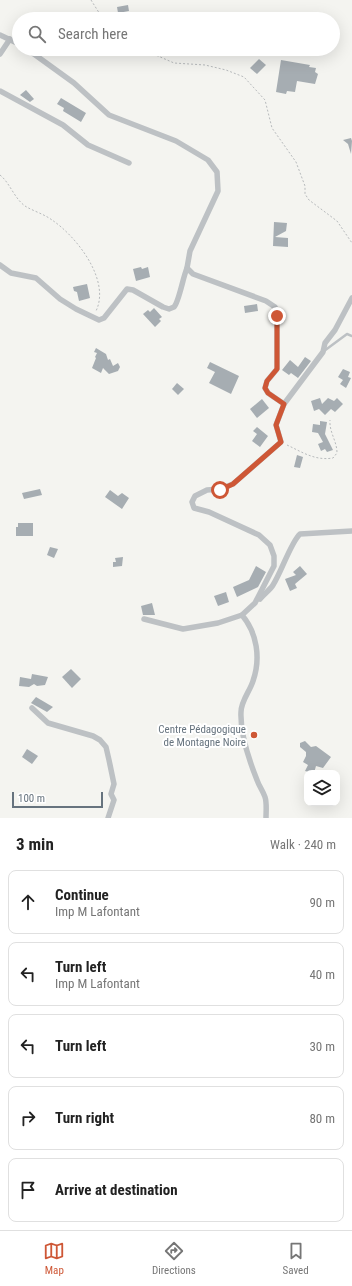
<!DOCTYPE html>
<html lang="en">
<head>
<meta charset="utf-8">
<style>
  body { margin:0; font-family:"Roboto Condensed",sans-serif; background:#f6f6f6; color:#222 }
  .controls { position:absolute; right:12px; bottom:12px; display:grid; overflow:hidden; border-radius:8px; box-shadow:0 4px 16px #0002 }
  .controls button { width:36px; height:36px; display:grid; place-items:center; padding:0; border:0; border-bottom:1px solid #e0e0e0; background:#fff; color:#222; font:20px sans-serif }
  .scale { position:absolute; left:12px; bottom:10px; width:91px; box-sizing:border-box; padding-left:4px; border:2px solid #66737e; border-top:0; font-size:11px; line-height:14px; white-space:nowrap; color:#66737e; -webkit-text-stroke:3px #fff; paint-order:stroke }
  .stop { position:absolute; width:12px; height:12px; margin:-9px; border:3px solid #ce5736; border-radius:50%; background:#fff }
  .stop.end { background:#ce5736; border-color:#fff; box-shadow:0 1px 4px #0008 }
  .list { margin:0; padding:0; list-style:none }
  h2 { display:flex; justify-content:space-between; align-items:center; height:52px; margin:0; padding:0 16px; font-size:17px }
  h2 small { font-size:13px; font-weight:400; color:#767676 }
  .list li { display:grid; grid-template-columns:26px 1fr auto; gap:12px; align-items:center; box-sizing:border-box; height:64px; margin:0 8px 8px; padding:0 8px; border:1px solid #e0e0e0; border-radius:8px }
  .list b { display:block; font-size:15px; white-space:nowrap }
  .list p { margin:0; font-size:13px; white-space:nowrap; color:#767676 }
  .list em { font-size:13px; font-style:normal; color:#767676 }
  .icon { flex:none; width:22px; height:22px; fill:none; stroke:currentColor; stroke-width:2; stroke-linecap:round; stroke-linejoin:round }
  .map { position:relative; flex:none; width:352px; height:818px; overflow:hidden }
  .search { position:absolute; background:#fff; box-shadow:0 4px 16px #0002; left:12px; right:12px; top:12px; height:44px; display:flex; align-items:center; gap:10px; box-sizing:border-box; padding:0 14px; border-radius:22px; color:#767676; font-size:15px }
  .sheet { height:412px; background:#fff }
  nav { display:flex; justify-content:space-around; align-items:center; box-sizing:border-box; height:56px; border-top:1px solid #e0e0e0; background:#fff; font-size:11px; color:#767676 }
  nav a { display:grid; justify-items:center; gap:2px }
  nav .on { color:#ce5736 }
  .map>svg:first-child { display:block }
  .building { fill:#a6adb2 }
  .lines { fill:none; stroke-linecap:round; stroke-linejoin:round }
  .path { stroke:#b7babc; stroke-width:1; stroke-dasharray:2 2; stroke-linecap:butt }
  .service { stroke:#bdc1c4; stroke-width:2.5 }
  .minor { stroke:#bdc1c4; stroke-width:5.5 }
  .route { stroke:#ce5736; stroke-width:5 }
  .poi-dot { fill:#ce5736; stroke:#fff; stroke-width:1.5 }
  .labels { text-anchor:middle; stroke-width:4; stroke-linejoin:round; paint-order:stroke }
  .poi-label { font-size:11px; fill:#66737e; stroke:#fff; text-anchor:end }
</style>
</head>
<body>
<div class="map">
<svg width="352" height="818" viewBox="0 0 352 818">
  <rect width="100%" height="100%" fill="#f4f4f0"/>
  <g class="building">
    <polygon points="128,5 129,11 118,13 117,7"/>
    <polygon points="259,59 266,65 257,74 250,68"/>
    <polygon points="281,60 310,65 309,67 316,68 315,72 318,74 315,84 297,81 295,92 287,91 286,94 276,92"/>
    <polygon points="26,90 34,99 30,102 20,95"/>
    <polygon points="61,98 86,113 81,122 63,111 64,108 57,104"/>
    <polygon points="351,138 352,141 351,154 348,144 343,140"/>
    <polygon points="274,222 287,223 286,231 275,237 288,238 288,247 273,246"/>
    <polygon points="141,267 142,269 148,267 150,277 136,281 133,269"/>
    <polygon points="87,284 90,298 79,301 77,292 74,291 73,287"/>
    <polygon points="257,304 258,311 245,313 244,306"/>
    <polygon points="154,308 162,317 159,319 161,321 155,327 143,314 148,310 150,312"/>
    <polygon points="96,348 106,354 108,360 110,359 113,366 118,363 120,367 118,371 109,374 103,368 101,373 92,368 96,358 95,357 97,353 94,352"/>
    <polygon points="305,357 311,361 298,378 291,373 289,375 282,370 290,360 298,367"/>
    <polygon points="210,362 239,376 231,394 209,383 215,372 207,368"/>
    <polygon points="343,369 350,372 348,377 351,378 346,388 340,384 343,380 338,377"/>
    <polygon points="177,383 184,389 178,395 172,389"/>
    <polygon points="320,398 322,404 328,398 334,401 337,398 343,404 335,412 331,409 325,415 319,409 314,411 311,401"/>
    <polygon points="262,399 269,408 257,418 250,409"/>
    <polygon points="320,421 327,422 325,434 333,450 327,452 325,449 321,451 318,444 323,442 318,433 312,432 313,424 320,425"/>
    <polygon points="257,427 268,436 260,447 252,441 257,434 253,431"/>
    <polygon points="297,455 303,457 300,468 294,467"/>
    <polygon points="40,489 42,495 24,499 22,493"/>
    <polygon points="110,490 118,496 122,493 129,498 122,509 105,497"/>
    <polygon points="18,523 33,523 33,536 16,536 16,527 18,527"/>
    <polygon points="50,547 58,549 54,558 47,555"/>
    <polygon points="123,557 122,566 113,567 113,562 116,562 115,558"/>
    <polygon points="256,566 266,572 258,587 237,597 233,587 249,580"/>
    <polygon points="300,566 307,574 295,584 297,588 290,591 285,579 296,575 293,572"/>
    <polygon points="226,592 229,602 218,606 214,596"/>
    <polygon points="152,603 155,615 143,615 141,606"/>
    <polygon points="71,669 81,679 72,688 62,677"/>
    <polygon points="32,674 48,677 45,685 37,686 34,684 29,687 19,686 20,677 31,679"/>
    <polygon points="36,697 53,707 47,712 31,703"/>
    <polygon points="305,741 311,747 316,746 331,757 323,768 316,766 314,773 305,771 308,765 303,762 306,756 306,752 300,747 300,743"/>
    <polygon points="27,749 38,756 32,764 22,757"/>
  </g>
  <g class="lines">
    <g class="path">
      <polyline points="91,0 103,19"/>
      <polyline points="142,49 174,63 205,65 226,70 244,77 265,100 272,128 296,162 305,186 305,194 309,200 337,221 352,243"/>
      <path d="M0,175C10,183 14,198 25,206C33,211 44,214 52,220C76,236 111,280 96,311"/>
      <path d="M287,445C302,452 315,461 333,458L337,453C337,441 329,432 330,420"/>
    </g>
    <polyline class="service" points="324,351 347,334 352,336"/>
    <g class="minor">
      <polyline points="0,35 19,44"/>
      <polyline points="27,49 74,83 109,115 176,141 208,160 217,172 218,191 190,251 187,268 193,274 266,301 275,307 277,315 277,369 267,381 265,388 268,393 284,404"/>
      <polyline points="0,54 10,39"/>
      <polyline points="0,91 63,125 88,145 129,163"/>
      <path d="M0,265L11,273L36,278L60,299L76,309L99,320L104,318L127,289L133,290L163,307L169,309L174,307C179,302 183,277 187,268"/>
      <path d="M260,599C264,594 270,590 273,585C281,573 291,542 300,534L352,531"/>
      <polyline points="144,619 183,629 218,623 242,615"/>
      <polyline points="32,708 48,723 93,736 100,740 106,747 109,760 114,784 111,794 114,800 108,818"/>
      <path d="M266,818C266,811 267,803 265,797C263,791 259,786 257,780C249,760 240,734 241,712C241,701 250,691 253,681C261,658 257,633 242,615L255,603L274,566V556L270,545L259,535L209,512L194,508L192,502L195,496L207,490L220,489L233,484L281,442L276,425L284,404L323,352L325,343L335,330L352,298"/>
    </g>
  </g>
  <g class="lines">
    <polyline class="route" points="220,490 233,484 281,442 276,425 284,404 268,393 265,388 267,381 277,369 277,316"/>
  </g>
  <circle class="poi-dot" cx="254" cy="735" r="4"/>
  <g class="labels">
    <g class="poi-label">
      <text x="246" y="733">Centre Pédagogique<tspan x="246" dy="13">de Montagne Noire</tspan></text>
    </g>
  </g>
</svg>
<div class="controls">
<button><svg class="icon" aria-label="layers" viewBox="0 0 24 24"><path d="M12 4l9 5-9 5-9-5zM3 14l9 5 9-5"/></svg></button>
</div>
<div class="scale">100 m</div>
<div class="stop" style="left:220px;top:490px"></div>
<div class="stop end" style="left:277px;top:316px"></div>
<div class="search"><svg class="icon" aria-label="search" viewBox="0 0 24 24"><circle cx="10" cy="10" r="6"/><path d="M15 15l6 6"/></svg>Search here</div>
</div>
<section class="sheet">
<h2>3 min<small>Walk · 240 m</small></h2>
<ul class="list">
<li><svg class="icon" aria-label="ahead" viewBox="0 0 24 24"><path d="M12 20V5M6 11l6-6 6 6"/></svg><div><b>Continue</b><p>Imp M Lafontant</p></div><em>90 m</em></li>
<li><svg class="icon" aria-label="left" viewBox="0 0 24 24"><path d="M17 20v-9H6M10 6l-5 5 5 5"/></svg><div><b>Turn left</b><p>Imp M Lafontant</p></div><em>40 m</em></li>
<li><svg class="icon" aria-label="left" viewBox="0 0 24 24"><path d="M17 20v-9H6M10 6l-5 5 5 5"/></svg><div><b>Turn left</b></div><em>30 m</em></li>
<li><svg class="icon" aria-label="right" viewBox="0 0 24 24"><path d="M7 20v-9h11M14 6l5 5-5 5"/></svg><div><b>Turn right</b></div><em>80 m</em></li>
<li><svg class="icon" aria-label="arrive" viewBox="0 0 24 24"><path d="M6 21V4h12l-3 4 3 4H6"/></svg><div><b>Arrive at destination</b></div></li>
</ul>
</section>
<nav>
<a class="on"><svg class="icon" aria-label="map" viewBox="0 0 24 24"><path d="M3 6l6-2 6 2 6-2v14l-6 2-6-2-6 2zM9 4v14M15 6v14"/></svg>Map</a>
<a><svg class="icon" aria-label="directions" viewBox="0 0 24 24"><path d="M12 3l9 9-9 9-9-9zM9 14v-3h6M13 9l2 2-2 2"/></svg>Directions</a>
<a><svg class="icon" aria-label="saved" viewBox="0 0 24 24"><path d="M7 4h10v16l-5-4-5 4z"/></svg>Saved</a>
</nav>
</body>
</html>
